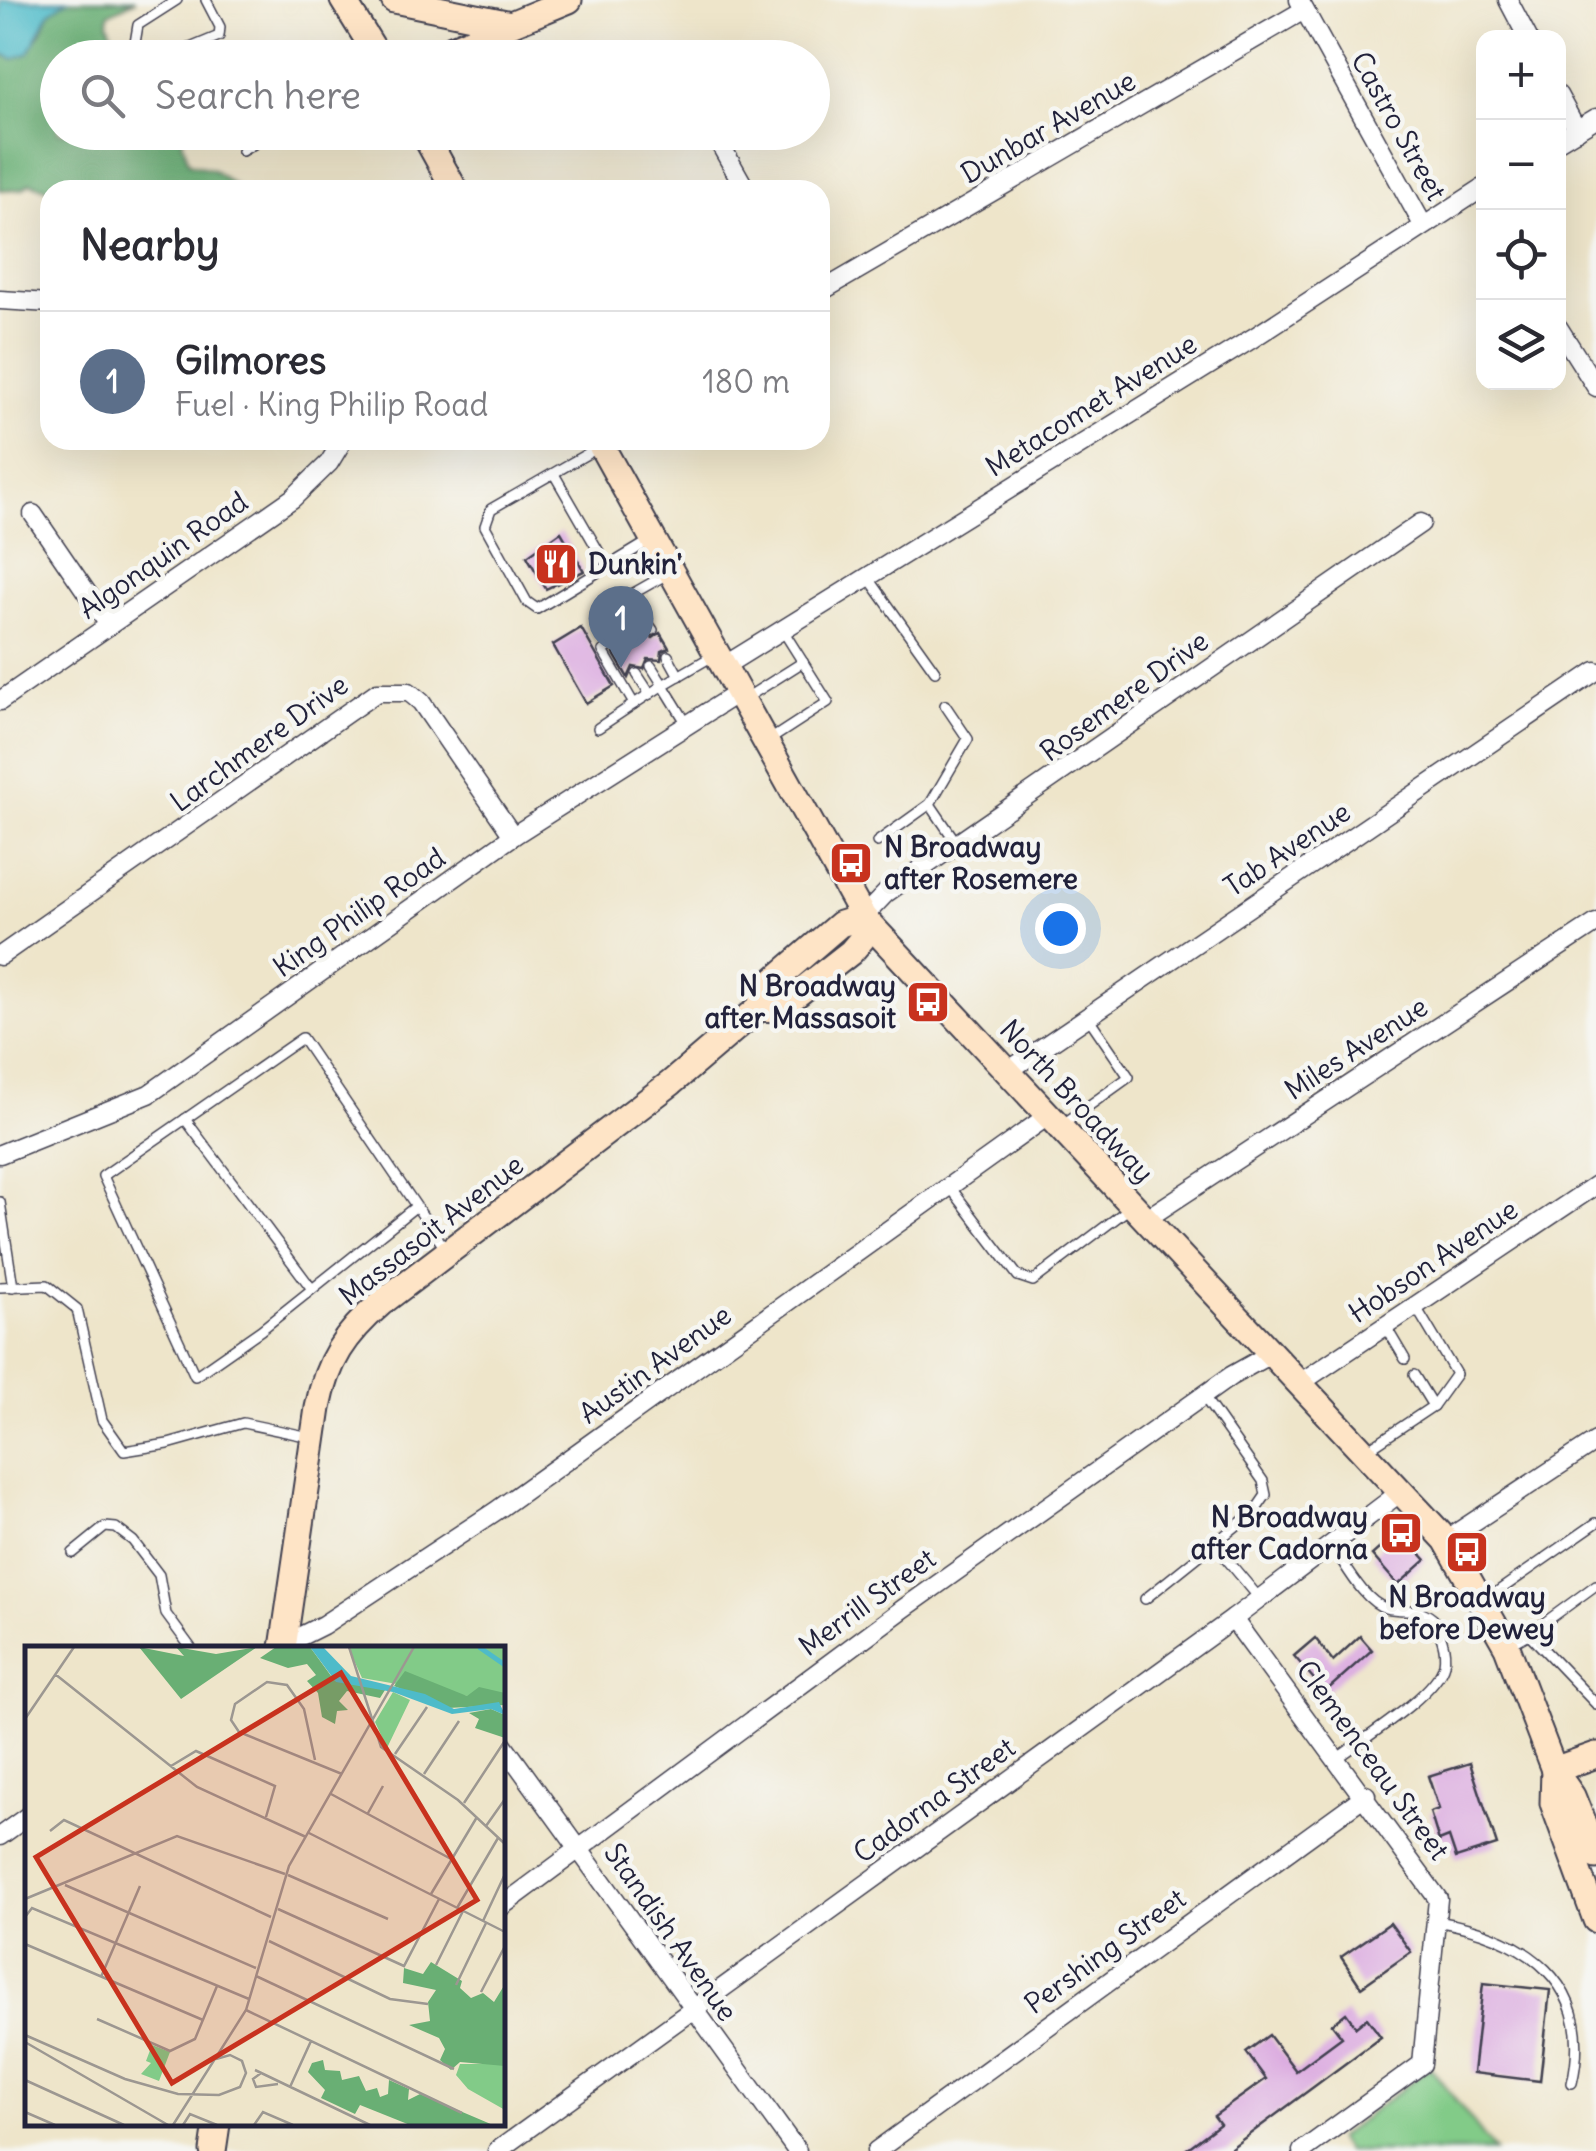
<!DOCTYPE html>
<html lang="en">
<head>
<meta charset="utf-8">
<style>
  body { margin:0; font-family:Delius,sans-serif; background:#f7f7f7; color:#2b2b33 }
  .controls { position:absolute; right:30px; top:30px; display:grid; overflow:hidden; border-radius:20px; box-shadow:0 10px 40px #0002 }
  .controls button { width:90px; height:90px; display:grid; place-items:center; padding:0; border:0; border-bottom:2px solid #e1e1e2; background:#fff; color:#2b2b33; font:50px sans-serif }
  .you { position:absolute; left:1060px; top:928px; width:35px; height:35px; margin:-25px; border:8px solid #fff; border-radius:50%; background:#1a73e8; box-shadow:0 0 0 15px #1a73e833 }
  .badge { display:grid; place-items:center; width:65px; height:65px; border-radius:50%; background:#ea580c; color:#fff; font-size:32px; font-weight:700 }
  .pin { position:absolute; translate:-50% -82px; filter:drop-shadow(0 2px 5px #0008) }
  .pin::after { content:''; position:absolute; top:52px; width:35px; height:30px; background:inherit; clip-path:polygon(0 0,100% 0,50% 100%) }
  .list { margin:0; padding:0; list-style:none }
  h2 { display:flex; justify-content:space-between; align-items:center; height:130px; margin:0; padding:0 40px; font-size:42px }
  h2 small { font-size:32px; font-weight:400; color:#7c7c81 }
  .list li { display:grid; grid-template-columns:65px 1fr auto; gap:30px; align-items:center; box-sizing:border-box; height:140px; padding:0 40px; border-top:2px solid #e1e1e2 }
  .list b { display:block; font-size:38px; white-space:nowrap }
  .list p { margin:0; font-size:32px; white-space:nowrap; color:#7c7c81 }
  .list em { font-size:32px; font-style:normal; color:#7c7c81 }
  .icon { flex:none; width:55px; height:55px; fill:none; stroke:currentColor; stroke-width:2; stroke-linecap:round; stroke-linejoin:round }
  .map { position:relative; flex:none; width:1596px; height:2151px; overflow:hidden }
  .search { position:absolute; background:#fff; box-shadow:0 10px 40px #0002; left:40px; top:40px; width:790px; height:110px; display:flex; align-items:center; gap:25px; box-sizing:border-box; padding:0 35px; border-radius:55px; color:#7c7c81; font-size:38px }
  .panel { position:absolute; background:#fff; box-shadow:0 10px 40px #0002; left:40px; top:180px; width:790px; height:270px; border-radius:30px }
  .map>svg:first-child { display:block }
  .green { fill:#82cb88; stroke:#527662; stroke-width:2.5 }
  .forest { fill:#69af74; stroke:#466858; stroke-width:2.5 }
  .water { fill:#4ebbc9; stroke:#386e82; stroke-width:2.5 }
  .building { fill:#dcace0 }
  .lines { fill:none; stroke-linecap:round; stroke-linejoin:round }
  .lane-casing { stroke:#413f50; stroke-width:12 }
  .street-casing { stroke:#413f50; stroke-width:21 }
  .secondary-casing { stroke:#413f50; stroke-width:29 }
  .lane { stroke:#fff; stroke-width:9 }
  .street { stroke:#fff; stroke-width:18 }
  .secondary { stroke:#fee4c6; stroke-width:25 }
  .labels { text-anchor:middle; stroke-width:9; stroke-linejoin:round; paint-order:stroke }
  .street-label { font-size:28px; fill:#22223b; stroke:#f6f6f2 }
  .poi-label { font-size:28px; font-weight:bold; fill:#22223b; stroke:#f6f6f2; text-anchor:start }
  .inset-river { fill:none; stroke:#4ebbc9; stroke-width:5 }
  .inset-road { fill:none; stroke:#9c9791; stroke-width:2.5 }
  .view { fill:#c8321e; fill-opacity:0.15; stroke:#c8321e; stroke-width:5 }
  .inset-edge { fill:none; stroke:#22223b; stroke-width:5 }
</style>
</head>
<body>
<div class="map">
<svg width="1596" height="2151" viewBox="0 0 1596 2151">
  <rect width="100%" height="100%" fill="#f6f6f2"/>
  <filter id="ink" filterUnits="userSpaceOnUse"><feTurbulence type="fractalNoise" baseFrequency=".01" numOctaves="2"/><feDisplacementMap in="SourceGraphic" scale="20" xChannelSelector="R" yChannelSelector="G"/><feConvolveMatrix kernelMatrix="1 2 1 2 8 2 1 2 1" color-interpolation-filters="sRGB"/></filter>
  <filter id="wash" filterUnits="userSpaceOnUse"><feTurbulence type="fractalNoise" baseFrequency=".0048" numOctaves="4" result="noise"/><feDisplacementMap in="SourceGraphic" scale="40" xChannelSelector="R" yChannelSelector="G"/><feGaussianBlur stdDeviation="2.25" result="paint"/><feColorMatrix in="noise" values="0 0 0 0 0 0 0 0 0 0 0 0 0 0 0 0 0 1.4 0 .05"/><feComposite in="paint" operator="in"/></filter>
  <g filter="url(#wash)">
    <rect width="100%" height="100%" fill="#eee5ca"/>
    <polygon class="green" points="1430,2067 1495,2151 1346,2151 1337,2139"/>
    <polygon class="forest" points="66,0 136,0 109,13 108,23 121,57 58,58 58,132 186,133 182,141 189,163 213,170 240,190 51,190 30,183 22,189 0,190 0,53 13,59 40,35 49,13"/>
    <polygon class="water" points="0,0 68,0 49,13 29,53 13,59 0,53"/>
    <g id="blocks">
      <g class="building">
        <polygon points="561,532 584,571 546,589 527,556"/>
        <polygon points="581,628 614,686 586,703 553,645"/>
        <polygon points="660,633 669,648 662,651 661,660 648,659 644,669 633,667 628,678 614,654 646,634 653,638"/>
        <polygon points="1399,1531 1426,1560 1398,1585 1372,1555"/>
        <polygon points="1360,1636 1372,1650 1325,1692 1294,1656 1315,1638 1333,1661"/>
        <polygon points="1470,1763 1497,1845 1456,1858 1449,1837 1439,1841 1430,1812 1439,1809 1428,1776"/>
        <polygon points="1390,1923 1411,1952 1361,1987 1341,1957"/>
        <polygon points="1483,1983 1550,1990 1540,2081 1473,2073"/>
        <polygon points="1346,2013 1356,2027 1367,2018 1381,2037 1227,2151 1184,2151 1220,2124 1214,2116 1266,2079 1246,2052 1269,2035 1296,2071 1342,2037 1332,2024"/>
      </g>
    </g>
  </g>
  <g filter="url(#ink)">
    <use href="#blocks" fill-opacity="0" stroke="#413f50" stroke-width="2.5"/>
    <g class="lines">
      <g class="lane-casing">
        <g id="lane">
          <polyline points="145,58 135,43 138,25 177,0"/>
          <polyline points="166,58 219,36 220,27 206,0"/>
          <polyline points="242,151 274,132"/>
          <polyline points="599,447 491,509 485,526 527,602 537,609 651,540"/>
          <polyline points="554,474 606,564"/>
          <polyline points="868,577 935,671"/>
          <polyline points="641,627 648,623 653,630"/>
          <polyline points="668,656 679,676"/>
          <polyline points="651,666 663,685 634,704 603,651 641,627 625,598 669,573"/>
          <polyline points="637,674 650,694"/>
          <polyline points="746,698 803,662"/>
          <polyline points="945,705 968,739 930,804 958,845"/>
          <polyline points="687,724 663,685 716,654"/>
          <polyline points="598,728 634,704"/>
          <polyline points="768,741 828,702 782,629"/>
          <polyline points="877,842 930,804"/>
          <polyline points="185,1119 312,1289"/>
          <polyline points="1062,1125 1129,1077 1088,1017"/>
          <polyline points="950,1187 1018,1276 1033,1281 1131,1207"/>
          <polyline points="0,1202 13,1287"/>
          <polyline points="415,1207 261,1330 195,1376 103,1176 302,1038 446,1250"/>
          <polyline points="0,1287 47,1285 77,1309 102,1420 124,1451 168,1444 243,1423 310,1437"/>
          <polyline points="1386,1327 1405,1359"/>
          <polyline points="1414,1375 1433,1406"/>
          <polyline points="1367,1450 1433,1406 1456,1374 1416,1307"/>
          <polyline points="1214,1544 1260,1599"/>
          <path d="M1332,1546C1346,1565 1363,1601 1386,1608C1405,1613 1417,1605 1433,1619C1440,1633 1447,1648 1444,1664C1437,1694 1363,1739 1338,1758"/>
          <polyline points="73,1553 105,1527 116,1528 133,1541 159,1575 166,1614 191,1648"/>
          <polyline points="1145,1599 1255,1511 1266,1495 1263,1481 1204,1397"/>
          <polyline points="1484,1601 1596,1523"/>
          <polyline points="1529,1634 1596,1585"/>
          <polyline points="1511,1644 1529,1634 1596,1704"/>
          <path d="M1436,1921C1523,1936 1596,1981 1572,2083"/>
        </g>
      </g>
      <g class="street-casing">
        <g id="street">
          <polyline points="1299,0 1423,225"/>
          <polyline points="1508,0 1528,38"/>
          <polyline points="1558,95 1577,130"/>
          <polyline points="715,135 746,190"/>
          <polyline points="1558,141 1596,118"/>
          <polyline points="820,292 1304,10"/>
          <polyline points="0,300 50,303"/>
          <polyline points="1558,327 1596,387"/>
          <polyline points="33,514 109,625"/>
          <polyline points="724,666 1253,338 1484,187"/>
          <polyline points="0,701 293,498 329,463 343,440"/>
          <polyline points="863,917 886,893 1421,523"/>
          <polyline points="0,956 377,692 409,692 421,702 513,836"/>
          <polyline points="1008,1071 1596,671"/>
          <polyline points="0,1154 149,1094 513,836 739,692"/>
          <polyline points="1146,1219 1596,923"/>
          <polyline points="1300,1383 1596,1185"/>
          <polyline points="1446,1540 1596,1441"/>
          <polyline points="1233,1619 1438,1899 1422,2064 1302,2151"/>
          <polyline points="279,1647 323,1625 496,1511 1049,1115"/>
          <polyline points="502,1743 797,2151"/>
          <polyline points="0,1836 28,1816"/>
          <polyline points="502,1906 903,1609 1231,1376 1272,1353"/>
          <polyline points="497,2151 1233,1619 1402,1491"/>
          <polyline points="876,2151 1366,1795"/>
        </g>
      </g>
      <g class="secondary-casing">
        <g id="secondary">
          <polyline points="343,0 379,58"/>
          <polyline points="394,0 506,23"/>
          <polyline points="428,58 569,0"/>
          <polyline points="423,132 455,190"/>
          <polyline points="598,440 863,917 1446,1540 1507,1647 1554,1770 1572,1796 1596,1856"/>
          <path d="M283,1648L318,1408C327,1361 345,1334 381,1303L671,1083L759,1008L770,984L840,924L863,917L862,939L851,952L778,1009L759,1008"/>
          <polyline points="1554,1770 1553,1803 1596,1920"/>
          <polyline points="1554,1770 1596,1755"/>
          <polyline points="213,2151 217,2124"/>
        </g>
      </g>
      <use href="#lane" class="lane"/>
      <use href="#street" class="street"/>
      <use href="#secondary" class="secondary"/>
    </g>
  </g>
  <defs>
    <g id="restaurant-square" transform="scale(2.25)"><rect x="-9" y="-9" width="18" height="18" rx="4" fill="#c8321e" stroke="#f6f6f2"/><path d="M-5-6h1v4h1v-4h1v4h1v-4h1v5L-1.5 .5V6h-2V.5L-5-1ZM5-6V6H3V1.5H1.5Q1.5-4 5-6Z" fill="#fff"/></g>
    <g id="bus-square" transform="scale(2.25)"><rect x="-9" y="-9" width="18" height="18" rx="4" fill="#c8321e" stroke="#f6f6f2"/><path d="M-5-6H5V4H4V6H2V4H-2V6H-4V4H-5ZM-3.5-4V0h7V-4ZM-3.5 1.2v1.5H-2V1.2ZM2 1.2v1.5H3.5V1.2Z" fill="#fff"/></g>
  </defs>
  <g fill-rule="evenodd">
    <use href="#restaurant-square" x="556" y="564"/>
    <use href="#bus-square" x="851" y="863"/>
    <use href="#bus-square" x="928" y="1002"/>
    <use href="#bus-square" x="1401" y="1533"/>
    <use href="#bus-square" x="1467" y="1552"/>
  </g>
  <g class="labels">
    <g class="street-label">
      <text transform="translate(1399 126) rotate(61)" y="10">Castro Street</text>
      <text transform="translate(1048 127) rotate(-30)" y="10">Dunbar Avenue</text>
      <text transform="translate(1091 405) rotate(-32)" y="10">Metacomet Avenue</text>
      <text transform="translate(163 555) rotate(-35)" y="10">Algonquin Road</text>
      <text transform="translate(1124 696) rotate(-36)" y="10">Rosemere Drive</text>
      <text transform="translate(259 743) rotate(-36)" y="10">Larchmere Drive</text>
      <text transform="translate(1287 849) rotate(-34)" y="10">Tab Avenue</text>
      <text transform="translate(359 912) rotate(-35)" y="10">King Philip Road</text>
      <text transform="translate(1356 1048) rotate(-33)" y="10">Miles Avenue</text>
      <text transform="translate(1077 1101) rotate(47)" y="10">North Broadway</text>
      <text transform="translate(431 1230) rotate(-38)" y="10">Massasoit Avenue</text>
      <text transform="translate(1433 1261) rotate(-34)" y="10">Hobson Avenue</text>
      <text transform="translate(655 1364) rotate(-36)" y="10">Austin Avenue</text>
      <text transform="translate(867 1602) rotate(-36)" y="10">Merrill Street</text>
      <text transform="translate(1373 1760) rotate(54)" y="10">Clemenceau Street</text>
      <text transform="translate(934 1800) rotate(-36)" y="10">Cadorna Street</text>
      <text transform="translate(671 1932) rotate(55)" y="10">Standish Avenue</text>
      <text transform="translate(1105 1951) rotate(-36)" y="10">Pershing Street</text>
    </g>
    <g class="poi-label">
      <text x="588" y="574">Dunkin'</text>
      <text x="884" y="857">N Broadway<tspan x="884" dy="32">after Rosemere</tspan></text>
      <text x="896" y="996" text-anchor="end">N Broadway<tspan x="896" dy="32">after Massasoit</tspan></text>
      <text x="1368" y="1527" text-anchor="end">N Broadway<tspan x="1368" dy="32">after Cadorna</tspan></text>
      <text x="1467" y="1607" text-anchor="middle">N Broadway<tspan x="1467" dy="32">before Dewey</tspan></text>
    </g>
  </g>
  <g transform="translate(25 1646)">
    <rect width="480" height="480" fill="#eee5ca"/>
    <path d="M323,1H480V47L442,50L337,32ZM368,46L385,54L362,102L350,76ZM127,399L145,406L134,435L116,428L126,417L121,415ZM435,418H480V464L443,443L431,429Z" fill="#82cb88"/>
    <path d="M114,1L159,10L151,1L191,8L232,1L156,53ZM251,1H285L309,34L360,44L355,52L322,45L314,55L323,64L312,65L310,78L297,71L293,47L282,35L291,29L282,18L263,22L235,12ZM380,25L442,50L454,41L480,47V59L423,62L369,40ZM466,63L480,69V92L450,82L454,73L444,67ZM406,316L437,335L435,342L446,352L458,347L469,356L480,338V420L435,416L426,424L415,414L420,403L414,392L384,379L405,375L403,356L411,344L378,337L379,322L398,328ZM298,414L300,424L315,425L317,434L334,430L341,445L352,442L355,451L363,448L364,434L384,443L383,454L395,448L468,479H385L335,459L330,468L296,452L300,444L283,426L287,417Z" fill="#69af74"/>
    <path d="M285,1H298L326,30L400,48L429,63L474,56L480,69L466,63L427,68L368,46L311,36Z" fill="#4ebbc9"/>
    <path class="inset-river" d="M454,1L480,19"/>
    <path class="inset-road" d="M324,1L356,101L433,154L480,198M30,28L172,141L281,191M0,73L49,1M370,108L402,61M290,114L279,63L262,39L242,36L210,58L206,74L214,86L317,128M146,120L171,105L250,140L241,171M399,128L434,75M306,148L426,213M439,157L479,96M343,167L358,140M461,180L480,153M25,185L39,174L246,271M284,187L480,286M263,229L363,273M40,239L231,322M406,248L452,171M0,253L152,190L260,228M432,262L473,192M253,263L379,320L414,253M0,271L7,262L224,353M458,275L480,228M244,295L365,353L403,358M0,298L178,374M411,319L438,265M231,330L429,423M76,331L115,240M431,339L461,277M456,346L480,300M221,364L437,467M72,373L145,405L170,393L192,340M0,389L100,433L153,448L194,449L215,441L221,427L217,415L205,409L191,413M0,396L143,479M230,424L345,479M236,427L228,433L231,441L253,438M0,434L99,479M265,441L286,395M0,466L30,479M148,479L221,364L264,220L389,1M158,479L165,468L192,479M229,479L238,466L268,479"/>
    <path class="view" d="M316,27L452,254L147,437L11,211Z"/>
    <rect width="480" height="480" class="inset-edge"/>
  </g>
</svg>
<div class="controls">
<button>+</button>
<button>−</button>
<button><svg class="icon" aria-label="locate" viewBox="0 0 24 24"><circle cx="12" cy="12" r="6"/><path d="M12 2v4M12 18v4M2 12h4M18 12h4"/></svg></button>
<button><svg class="icon" aria-label="layers" viewBox="0 0 24 24"><path d="M12 4l9 5-9 5-9-5zM3 14l9 5 9-5"/></svg></button>
</div>
<div class="you"></div>
<div class="pin badge" style="left:621px;top:668px;background:#5c6f8a">1</div>
<div class="search"><svg class="icon" aria-label="search" viewBox="0 0 24 24"><circle cx="10" cy="10" r="6"/><path d="M15 15l6 6"/></svg>Search here</div>
<section class="panel">
<h2>Nearby<small></small></h2>
<ul class="list">
<li><span class="badge" style="background:#5c6f8a">1</span><div><b>Gilmores</b><p>Fuel · King Philip Road</p></div><em>180 m</em></li>
</ul>
</section>
</div>
</body>
</html>
